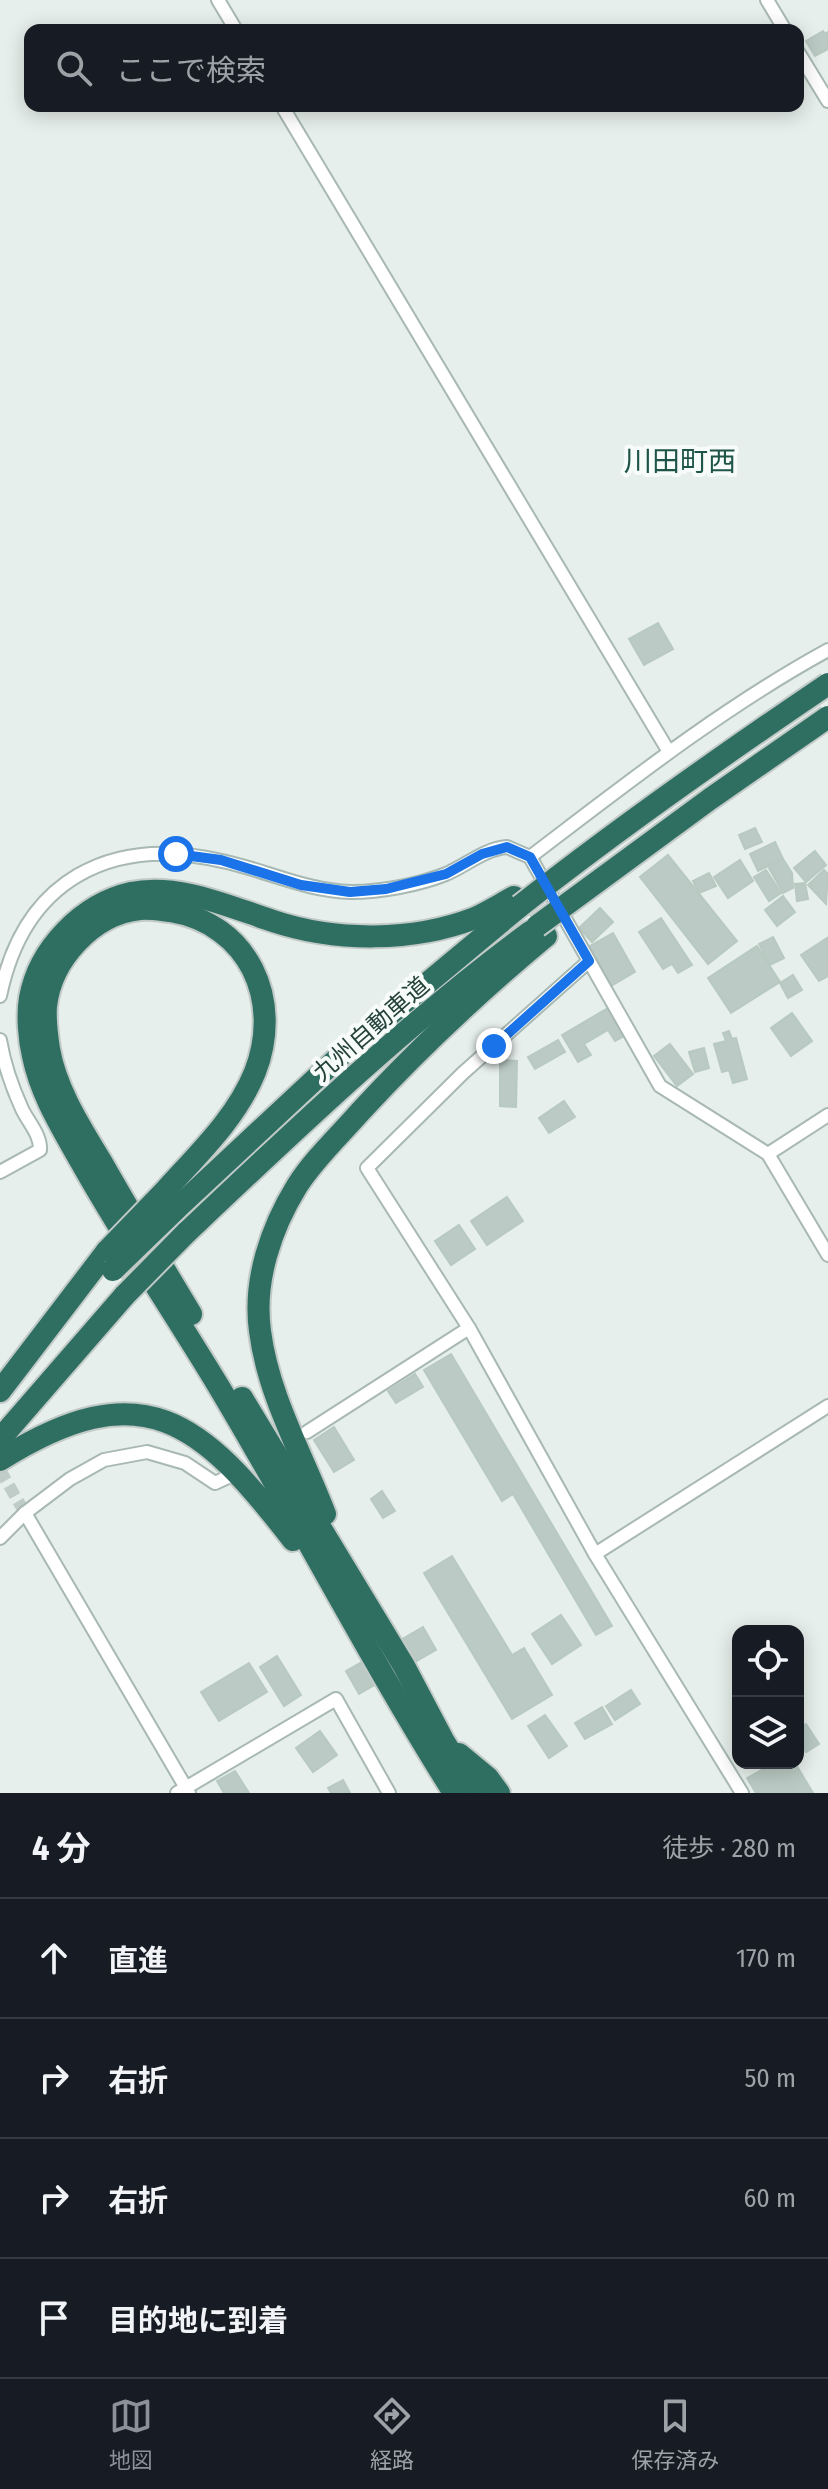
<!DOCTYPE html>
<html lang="ja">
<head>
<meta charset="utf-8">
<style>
  body { margin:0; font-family:"Fira Sans Condensed","Noto Sans JP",sans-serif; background:#242831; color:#f1f3f6 }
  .controls { position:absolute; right:24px; bottom:24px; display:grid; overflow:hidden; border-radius:16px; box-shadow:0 4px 20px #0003 }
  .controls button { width:72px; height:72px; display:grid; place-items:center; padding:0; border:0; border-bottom:2px solid #363941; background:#171b24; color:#f1f3f6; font:40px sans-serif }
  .stop { position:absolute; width:24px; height:24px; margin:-18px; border:6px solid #1a73e8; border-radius:50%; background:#fff }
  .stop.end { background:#1a73e8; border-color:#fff; box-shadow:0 2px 8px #0008 }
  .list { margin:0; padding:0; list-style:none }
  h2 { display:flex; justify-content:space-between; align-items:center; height:104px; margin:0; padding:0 32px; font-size:34px }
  h2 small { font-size:26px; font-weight:400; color:#9ea1a6 }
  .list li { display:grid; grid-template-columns:52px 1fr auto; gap:24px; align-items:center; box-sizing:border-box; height:120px; padding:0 32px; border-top:2px solid #363941 }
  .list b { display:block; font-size:30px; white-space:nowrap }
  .list em { font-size:26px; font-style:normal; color:#9ea1a6 }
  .icon { flex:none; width:44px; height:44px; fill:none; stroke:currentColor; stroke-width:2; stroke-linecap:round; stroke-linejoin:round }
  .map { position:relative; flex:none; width:828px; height:1793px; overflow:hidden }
  .search { position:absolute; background:#171b24; box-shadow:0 4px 20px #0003; left:24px; right:24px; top:24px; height:88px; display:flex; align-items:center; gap:20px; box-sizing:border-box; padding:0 28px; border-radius:16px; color:#9ea1a6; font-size:30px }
  .sheet { height:584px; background:#171b24 }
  nav { display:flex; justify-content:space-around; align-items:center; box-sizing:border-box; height:112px; border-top:2px solid #363941; background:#171b24; font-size:22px; color:#9ea1a6 }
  nav a { display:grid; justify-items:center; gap:4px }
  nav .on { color:#8c9099 }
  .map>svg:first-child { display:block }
  .building { fill:#bbcac4; stroke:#b8c9c2; stroke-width:2 }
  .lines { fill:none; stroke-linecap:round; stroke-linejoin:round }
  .street-tunnel { stroke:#bfccc8; stroke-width:12; stroke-dasharray:12 6; stroke-linecap:butt }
  .street-casing { stroke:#a8b8b2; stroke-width:16 }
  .highway-casing { stroke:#c2cac8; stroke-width:26 }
  .street { stroke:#fff; stroke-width:12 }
  .highway { stroke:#2f6f62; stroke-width:22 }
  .highway-bridge-casing { stroke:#c2cac8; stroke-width:26; stroke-linecap:butt }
  .highway-bridge { stroke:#2f6f62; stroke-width:22 }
  .route { stroke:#1a73e8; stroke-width:10 }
  .labels { text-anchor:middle; stroke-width:8; stroke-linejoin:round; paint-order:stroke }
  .street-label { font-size:24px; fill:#24423a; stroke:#f7fbf9 }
  .quarter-label { font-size:28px; fill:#1f5548; stroke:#f7fbf9 }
</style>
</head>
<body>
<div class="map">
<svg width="828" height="1793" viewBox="0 0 828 1793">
  <rect width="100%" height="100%" fill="#e6efeb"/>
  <g class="building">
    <polygon points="823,31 825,34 828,32 828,49 815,56 806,41"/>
    <polygon points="658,623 673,649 644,665 629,639"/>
    <polygon points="755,828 762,842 745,849 739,835"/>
    <polygon points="775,842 783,859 758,871 750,854"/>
    <polygon points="815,851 826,865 806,882 794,868"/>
    <polygon points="668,855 737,941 708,964 640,877"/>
    <polygon points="783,859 792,873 793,888 783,893 769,868"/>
    <polygon points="740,860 753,881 728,898 714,877"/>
    <polygon points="766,870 781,893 769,901 754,877"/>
    <polygon points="824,870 828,874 826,904 808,885"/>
    <polygon points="709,873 716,886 699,893 693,881"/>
    <polygon points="805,883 808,899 797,901 795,884"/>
    <polygon points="783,896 795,912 777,926 765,910"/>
    <polygon points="600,908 613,922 592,942 579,928"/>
    <polygon points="661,918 692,965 678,973 672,964 663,969 639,932"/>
    <polygon points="613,933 635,972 611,986 588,947"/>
    <polygon points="773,937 784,958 770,965 759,944"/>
    <polygon points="827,938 828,976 819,981 801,955"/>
    <polygon points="757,946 780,982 731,1013 708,978"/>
    <polygon points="793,975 802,990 788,998 780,983"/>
    <polygon points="608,1008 624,1036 615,1041 608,1030 584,1044 591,1055 578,1062 562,1035"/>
    <polygon points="792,1013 812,1041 791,1056 771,1028"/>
    <polygon points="729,1031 732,1039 736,1038 747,1079 733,1083 729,1070 722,1072 714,1044 726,1041 723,1033"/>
    <polygon points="558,1040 565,1052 535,1069 528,1057"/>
    <polygon points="670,1044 693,1074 677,1086 654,1056"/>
    <polygon points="704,1048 709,1068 695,1072 689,1052"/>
    <polygon points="500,1060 517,1061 516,1107 500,1106"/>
    <polygon points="564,1101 575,1117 549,1133 539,1118"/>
    <polygon points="507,1197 523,1221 487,1245 471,1221"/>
    <polygon points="459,1225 475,1249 451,1265 435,1241"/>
    <polygon points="451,1354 612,1626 596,1635 513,1494 502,1501 424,1370"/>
    <polygon points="415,1374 423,1387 396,1403 388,1391"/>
    <polygon points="334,1427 354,1460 334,1472 314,1440"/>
    <polygon points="382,1491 395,1511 383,1518 371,1499"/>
    <polygon points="452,1556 512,1655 524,1648 552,1695 512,1719 424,1573"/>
    <polygon points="561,1615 581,1645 552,1664 532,1634"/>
    <polygon points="423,1627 436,1650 359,1694 346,1671"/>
    <polygon points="277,1656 301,1695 284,1706 260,1667"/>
    <polygon points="249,1663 267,1692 219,1721 201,1692"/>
    <polygon points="631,1690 640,1704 615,1720 606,1706"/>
    <polygon points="602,1707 612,1724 585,1739 575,1723"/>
    <polygon points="545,1715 567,1746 549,1758 528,1726"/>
    <polygon points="806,1724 819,1744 806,1752 798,1739 798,1729"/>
    <polygon points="320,1731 337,1755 313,1772 296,1748"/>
    <polygon points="774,1763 795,1763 813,1793 756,1793 747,1778"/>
    <polygon points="235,1771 249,1793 224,1793 217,1781"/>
    <polygon points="343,1780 350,1793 331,1793 328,1788"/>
  </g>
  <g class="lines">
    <polyline class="street-tunnel" points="0,1470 25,1513"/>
    <g class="street-casing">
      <g id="street">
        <polyline points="218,0 236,30"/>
        <polyline points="767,0 785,30"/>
        <polyline points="798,52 828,101"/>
        <polyline points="282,106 669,752"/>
        <path d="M530,857C626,784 722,708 828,650"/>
        <polyline points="589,961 463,1073 367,1168 469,1328 595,1554 742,1793"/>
        <path d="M0,996C24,880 110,835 222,861C265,870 306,891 351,892C381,892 418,885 446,874C467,865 484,849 507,847L530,857L660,1086L768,1154L828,1255"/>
        <path d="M0,1040C4,1064 12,1087 22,1109C28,1122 41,1135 40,1150L0,1172"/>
        <polyline points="768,1154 828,1115"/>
        <polyline points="307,1432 469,1328"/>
        <polyline points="25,1513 189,1793"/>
        <polyline points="0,1538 25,1513 70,1479 104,1460 147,1452 185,1463 215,1483 228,1477"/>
        <polyline points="595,1554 828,1406"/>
        <polyline points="177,1793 336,1699 389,1793"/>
      </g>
    </g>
    <g class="highway-casing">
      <g id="highway">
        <path d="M164,1192C197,1155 236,1119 255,1072C283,1000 249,924 170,911C161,910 150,908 140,909C92,914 51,960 46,1006C45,1019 47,1036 49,1049C56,1090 81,1128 102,1163C131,1214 161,1264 191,1314"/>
        <polyline points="176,1209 340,1056 520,906"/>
        <path d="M186,1233C296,1129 408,1022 530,932"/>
        <polyline points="0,1391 107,1251"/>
        <polyline points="242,1398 404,1666 443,1740 476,1793"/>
        <polyline points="0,1439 125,1295"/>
        <path d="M0,1460C143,1370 201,1421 293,1540"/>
        <path d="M325,1514C302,1454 268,1395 260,1331C253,1281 271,1228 297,1186C314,1159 339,1136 360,1112C418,1049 480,991 546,936"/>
        <polyline points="459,1754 488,1778 499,1793"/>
        <path d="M454,1793C371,1661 299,1521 219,1387C174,1312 124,1239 81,1162C62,1128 41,1095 33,1056C29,1039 27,1015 30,998C39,948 83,904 131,893C178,883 230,907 273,921C336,942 413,942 475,918C488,912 501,904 514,897"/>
      </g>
    </g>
    <use href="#street" class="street"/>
    <use href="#highway" class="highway"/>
    <g class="highway-bridge-casing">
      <g id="highway-bridge">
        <path d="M520,906C620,827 723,755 828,684"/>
        <polyline points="537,926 710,799 828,717"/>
        <polyline points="107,1251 164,1192"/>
        <polyline points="113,1270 176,1209"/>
        <polyline points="125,1295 186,1233"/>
      </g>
    </g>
    <use href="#highway-bridge" class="highway-bridge"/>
  </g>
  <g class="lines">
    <polyline class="route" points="176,854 221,860 301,885 350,892 386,889 446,874 482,854 507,847 530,857 589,961 494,1046"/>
  </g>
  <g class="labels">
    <g class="street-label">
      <text transform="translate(371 1029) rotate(-41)" y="8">九州自動車道</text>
    </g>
    <g class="quarter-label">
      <text x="680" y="471">川田町西</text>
    </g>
  </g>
</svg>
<div class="controls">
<button><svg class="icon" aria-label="locate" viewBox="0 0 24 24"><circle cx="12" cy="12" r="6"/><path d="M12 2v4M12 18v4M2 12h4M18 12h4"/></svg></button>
<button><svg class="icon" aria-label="layers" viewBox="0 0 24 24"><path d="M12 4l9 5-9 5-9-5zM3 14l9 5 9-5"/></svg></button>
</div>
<div class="stop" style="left:176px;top:854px"></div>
<div class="stop end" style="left:494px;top:1046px"></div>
<div class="search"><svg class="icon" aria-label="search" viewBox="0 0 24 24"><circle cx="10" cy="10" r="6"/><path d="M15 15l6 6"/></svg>ここで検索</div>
</div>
<section class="sheet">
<h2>4 分<small>徒歩 · 280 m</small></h2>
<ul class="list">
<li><svg class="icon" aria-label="ahead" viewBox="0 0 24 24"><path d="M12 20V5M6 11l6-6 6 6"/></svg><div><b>直進</b></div><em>170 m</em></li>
<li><svg class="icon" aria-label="right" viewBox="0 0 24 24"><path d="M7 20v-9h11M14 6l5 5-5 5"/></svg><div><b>右折</b></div><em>50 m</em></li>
<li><svg class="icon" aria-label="right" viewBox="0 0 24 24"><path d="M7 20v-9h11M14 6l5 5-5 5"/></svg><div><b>右折</b></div><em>60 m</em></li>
<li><svg class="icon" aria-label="arrive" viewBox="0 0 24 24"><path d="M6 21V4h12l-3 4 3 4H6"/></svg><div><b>目的地に到着</b></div></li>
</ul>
</section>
<nav>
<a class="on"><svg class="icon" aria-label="map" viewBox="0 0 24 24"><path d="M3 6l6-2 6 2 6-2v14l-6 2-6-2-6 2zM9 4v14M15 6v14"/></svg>地図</a>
<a><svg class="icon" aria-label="directions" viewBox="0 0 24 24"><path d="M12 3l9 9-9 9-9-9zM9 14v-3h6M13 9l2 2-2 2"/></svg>経路</a>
<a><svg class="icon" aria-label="saved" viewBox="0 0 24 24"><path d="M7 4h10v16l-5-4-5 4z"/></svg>保存済み</a>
</nav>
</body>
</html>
